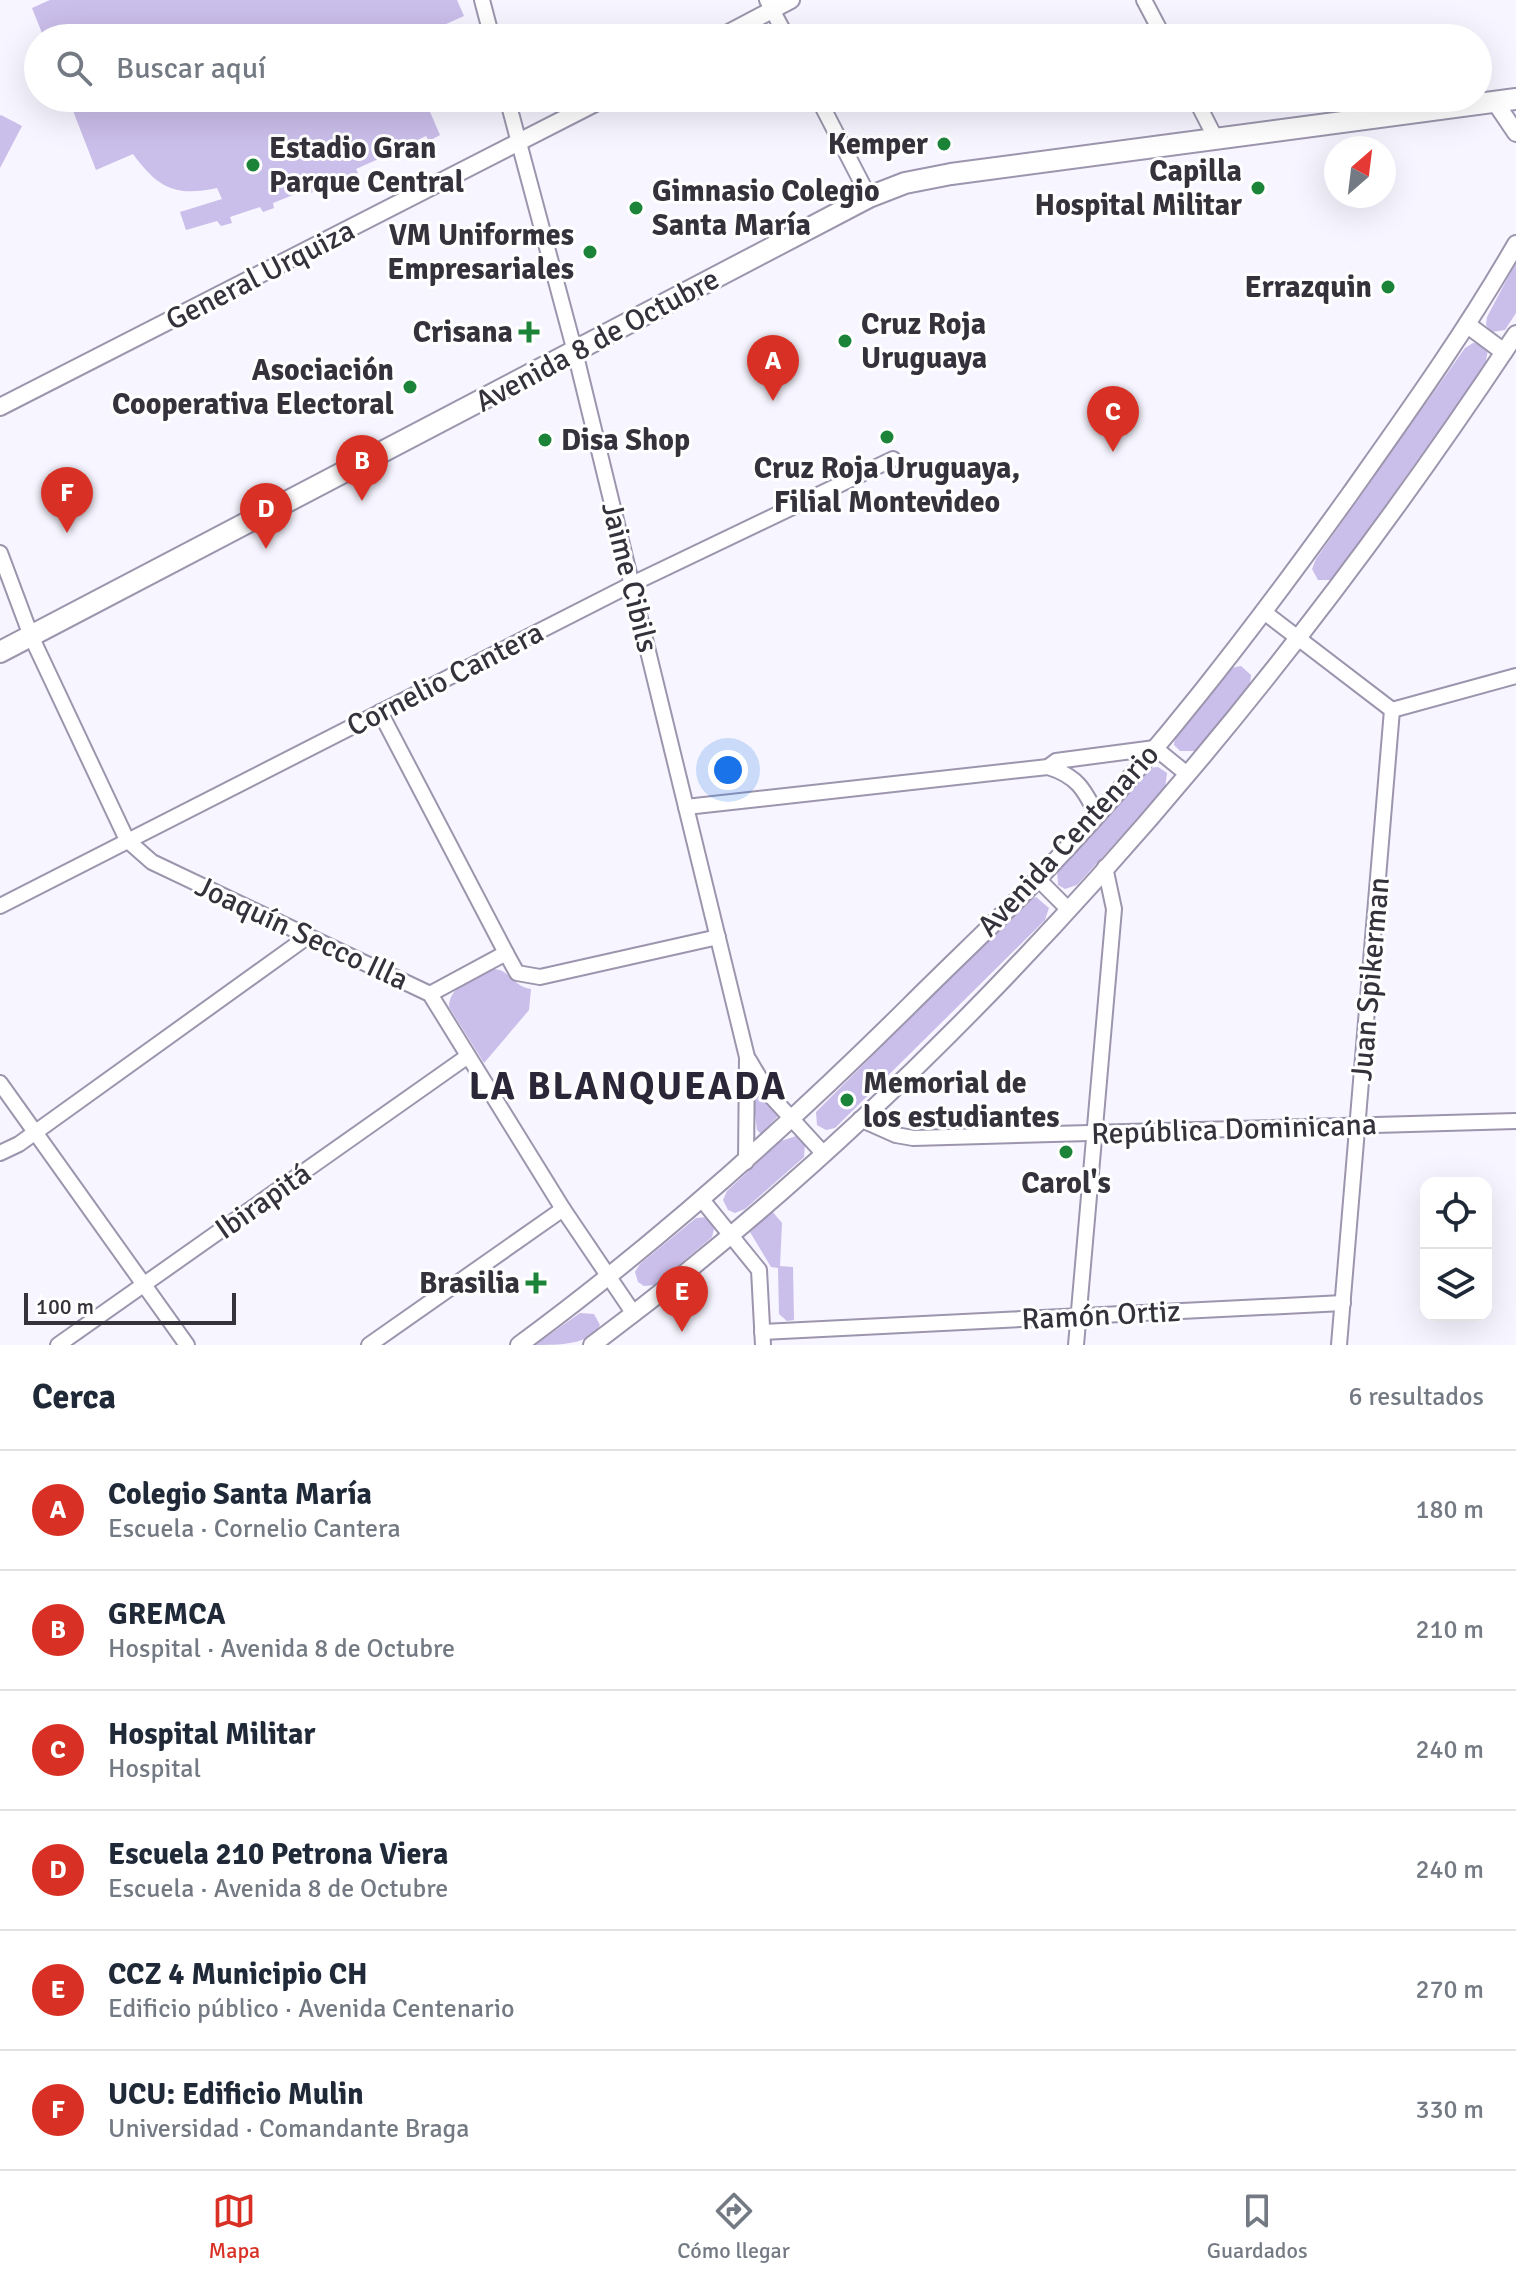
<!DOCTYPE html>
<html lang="es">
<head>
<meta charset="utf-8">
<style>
  body { margin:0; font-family:Signika,sans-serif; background:#f6f6f7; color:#1f2937 }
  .controls { position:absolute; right:24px; bottom:24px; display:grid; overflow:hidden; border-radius:16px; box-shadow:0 8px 32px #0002 }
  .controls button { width:72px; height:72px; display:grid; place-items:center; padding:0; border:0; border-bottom:2px solid #e0e1e3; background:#fff; color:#1f2937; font:40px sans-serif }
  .compass { position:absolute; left:1324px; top:136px; width:72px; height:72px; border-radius:50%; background:#fff; box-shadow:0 8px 32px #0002; rotate:28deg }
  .scale { position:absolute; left:24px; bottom:20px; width:212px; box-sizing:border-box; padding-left:8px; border:4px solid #35323c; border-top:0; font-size:22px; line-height:28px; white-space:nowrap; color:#35323c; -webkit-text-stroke:6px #fff; paint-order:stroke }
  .you { position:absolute; left:728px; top:770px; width:28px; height:28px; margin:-20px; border:6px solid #fff; border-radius:50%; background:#1a73e8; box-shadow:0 0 0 12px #1a73e833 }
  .badge { display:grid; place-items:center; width:52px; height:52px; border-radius:50%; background:#d93025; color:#fff; font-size:26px; font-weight:700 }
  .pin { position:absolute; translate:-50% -66px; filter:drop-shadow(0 2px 4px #0008) }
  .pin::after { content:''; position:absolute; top:42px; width:28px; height:24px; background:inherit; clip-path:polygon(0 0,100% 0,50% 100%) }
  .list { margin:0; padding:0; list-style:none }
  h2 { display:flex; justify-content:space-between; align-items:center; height:104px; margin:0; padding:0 32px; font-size:34px }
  h2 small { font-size:26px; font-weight:400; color:#747a83 }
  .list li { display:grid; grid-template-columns:52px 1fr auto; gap:24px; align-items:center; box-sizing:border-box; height:120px; padding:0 32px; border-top:2px solid #e0e1e3 }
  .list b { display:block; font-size:30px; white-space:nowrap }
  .list p { margin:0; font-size:26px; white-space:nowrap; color:#747a83 }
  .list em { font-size:26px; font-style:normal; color:#747a83 }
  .icon { flex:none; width:44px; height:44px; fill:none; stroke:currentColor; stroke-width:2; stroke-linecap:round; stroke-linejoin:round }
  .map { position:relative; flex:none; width:1516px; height:1345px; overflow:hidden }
  .search { position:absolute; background:#fff; box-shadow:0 8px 32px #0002; left:24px; right:24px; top:24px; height:88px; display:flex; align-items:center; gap:20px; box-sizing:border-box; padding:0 28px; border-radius:44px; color:#747a83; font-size:30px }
  .sheet { height:824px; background:#fff }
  nav { display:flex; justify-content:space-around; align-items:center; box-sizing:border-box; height:112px; border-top:2px solid #e0e1e3; background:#fff; font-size:22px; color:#747a83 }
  nav a { display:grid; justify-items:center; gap:4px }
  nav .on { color:#d93025 }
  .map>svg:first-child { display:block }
  .green { fill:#cabeea }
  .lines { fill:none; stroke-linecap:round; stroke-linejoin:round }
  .minor-casing { stroke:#9c95ad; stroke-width:18 }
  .tertiary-casing { stroke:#9c95ad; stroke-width:20 }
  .primary-casing { stroke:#9c95ad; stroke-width:24 }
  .minor { stroke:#fff; stroke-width:14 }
  .tertiary { stroke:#fff; stroke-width:16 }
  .primary { stroke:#fff; stroke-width:20 }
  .poi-dot { fill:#1c8439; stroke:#fff; stroke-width:3 }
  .labels { text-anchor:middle; stroke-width:6; stroke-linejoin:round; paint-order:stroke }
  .poi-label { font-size:30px; font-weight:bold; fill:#35323c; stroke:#fff; text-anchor:end }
  .street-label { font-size:30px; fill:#35323c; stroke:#fff }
  .district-label { font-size:38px; font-weight:bold; letter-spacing:2px; fill:#2c2639; stroke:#fff }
</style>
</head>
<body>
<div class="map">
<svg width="1516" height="1345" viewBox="0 0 1516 1345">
  <rect width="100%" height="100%" fill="#f7f5ff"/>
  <g class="green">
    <polygon points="50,0 457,0 464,16 415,38 44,38 32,8"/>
    <path d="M68,98H424L440,135L429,141L426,136L397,150L399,156L388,160L385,156L356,169L358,173L347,178L344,174L314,186L316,191L305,195L303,191L273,203L274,208L263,212L260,207L230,217L232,223L221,226L217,221L186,230L180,212L222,199L217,188C175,197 158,188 133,154L96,170Z"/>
    <polygon points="1,115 22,126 0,168 0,116"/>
    <polygon points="1516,262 1516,313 1505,330 1492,332 1486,325 1487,317"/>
    <polygon points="1473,343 1482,344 1488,350 1485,366 1332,580 1318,580 1312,569 1316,559 1465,348"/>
    <polygon points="1241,666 1251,675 1250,685 1195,751 1180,751 1174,745 1175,734 1231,668"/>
    <polygon points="1158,767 1167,773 1165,788 1077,885 1065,889 1058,885 1057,870 1149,768"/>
    <polygon points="1036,897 1049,908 1045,920 835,1128 826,1130 817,1125 816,1112 1028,900"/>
    <path d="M493,969C510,969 513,987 531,989L529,1010L484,1063L449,1007C449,985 476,978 493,969Z"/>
    <polygon points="749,1065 779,1115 761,1134 757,1130"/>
    <polygon points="796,1136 805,1144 804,1157 745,1209 735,1213 728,1210 723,1200 727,1191 781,1141"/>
    <polygon points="772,1211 782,1223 780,1266 793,1267 794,1320 787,1321 779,1314 778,1268 771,1267 750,1232"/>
    <polygon points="707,1217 715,1225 712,1237 655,1285 644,1286 638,1282 635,1272 640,1264 696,1218"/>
    <path d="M580,1313L594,1314L600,1325C591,1345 558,1345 535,1345Z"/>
  </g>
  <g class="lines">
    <g class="minor-casing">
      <g id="minor">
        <polyline points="482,0 492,38"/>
        <polyline points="767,0 787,38"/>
        <polyline points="1144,0 1164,38"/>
        <polyline points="507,98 575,352 747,1057 746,1162"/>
        <polyline points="818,98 869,197"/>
        <polyline points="1195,98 1217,141"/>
        <polyline points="0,553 31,636 127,840 152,862 430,994 563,1209 634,1314"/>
        <polyline points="1264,612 1392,710"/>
        <polyline points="1392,710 1516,676"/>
        <polyline points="380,712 506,953"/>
        <polyline points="1048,767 1056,761 1155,748 1187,774"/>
        <path d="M686,807L1048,767C1077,776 1084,789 1097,815"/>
        <polyline points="1038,879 1068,909"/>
        <polyline points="0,906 632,584 893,459"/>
        <polyline points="430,994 506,953 517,973 540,977 718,937"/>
        <polyline points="749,1060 769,1094 823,1153"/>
        <polyline points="0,1083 187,1345"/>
        <polyline points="860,1119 896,1135 913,1138 1516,1121"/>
        <polyline points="0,1153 19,1144 307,937"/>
        <polyline points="703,1201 759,1270 763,1345"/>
        <polyline points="762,1332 1343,1303"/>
        <polyline points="58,1345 468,1056"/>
        <polyline points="369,1345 563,1209"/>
        <polyline points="1076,1345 1114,909 1105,867"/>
        <polyline points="1339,1345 1392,710"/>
      </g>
    </g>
    <g class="tertiary-casing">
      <g id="tertiary">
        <polyline points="719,38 791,0"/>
        <polyline points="1495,102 1516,133"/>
        <polyline points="1469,326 1504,352"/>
        <polyline points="0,407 605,98"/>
        <path d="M519,1345C659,1242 786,1128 910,1005C952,963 996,922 1038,879C1153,760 1254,628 1350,494C1408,412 1466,331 1516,244"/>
        <path d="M592,1345C953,1077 1269,707 1516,334"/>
      </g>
    </g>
    <g class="primary-casing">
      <polyline id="primary" points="0,652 869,197 905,183 951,174 1516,99"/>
    </g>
    <use href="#minor" class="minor"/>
    <use href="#tertiary" class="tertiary"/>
    <use href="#primary" class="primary"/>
  </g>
  <g class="poi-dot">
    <circle cx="944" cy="144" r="8"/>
    <circle cx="253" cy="165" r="8"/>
    <circle cx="1258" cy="188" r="8"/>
    <circle cx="636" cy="208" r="8"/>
    <circle cx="590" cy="252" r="8"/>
    <circle cx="1388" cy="287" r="8"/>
    <path d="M525 320h8v8h8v8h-8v8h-8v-8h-8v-8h8z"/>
    <circle cx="845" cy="341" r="8"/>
    <circle cx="410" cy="387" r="8"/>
    <circle cx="887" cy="437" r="8"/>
    <circle cx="545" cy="440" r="8"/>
    <circle cx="847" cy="1100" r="8"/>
    <circle cx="1066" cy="1152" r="8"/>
    <path d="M532 1271h8v8h8v8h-8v8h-8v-8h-8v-8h8z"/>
  </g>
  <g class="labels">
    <g class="poi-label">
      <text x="928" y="154">Kemper</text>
      <text x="269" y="158" text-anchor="start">Estadio Gran<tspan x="269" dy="34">Parque Central</tspan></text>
      <text x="1242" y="181">Capilla<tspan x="1242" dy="34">Hospital Militar</tspan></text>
      <text x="652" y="201" text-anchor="start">Gimnasio Colegio<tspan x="652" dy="34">Santa María</tspan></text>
      <text x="574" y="245">VM Uniformes<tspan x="574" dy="34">Empresariales</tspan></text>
      <text x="1372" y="297">Errazquin</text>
      <text x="861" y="334" text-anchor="start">Cruz Roja<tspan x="861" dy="34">Uruguaya</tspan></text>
      <text x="513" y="342">Crisana</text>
      <text x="394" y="380">Asociación<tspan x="394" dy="34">Cooperativa Electoral</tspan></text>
      <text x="561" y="450" text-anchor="start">Disa Shop</text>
      <text x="887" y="478" text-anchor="middle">Cruz Roja Uruguaya,<tspan x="887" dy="34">Filial Montevideo</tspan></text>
      <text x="863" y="1093" text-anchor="start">Memorial de<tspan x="863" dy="34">los estudiantes</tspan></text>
      <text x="1066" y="1193" text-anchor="middle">Carol's</text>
      <text x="520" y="1293">Brasilia</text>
    </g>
    <g class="street-label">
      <text transform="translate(260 275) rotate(-27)" y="10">General Urquiza</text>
      <text transform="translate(597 340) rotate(-28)" y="10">Avenida 8 de Octubre</text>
      <text transform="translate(630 577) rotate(76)" y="10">Jaime Cibils</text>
      <text transform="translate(445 679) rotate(-27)" y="10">Cornelio Cantera</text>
      <text transform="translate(1068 840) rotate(-47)" y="10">Avenida Centenario</text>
      <text transform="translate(302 933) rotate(25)" y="10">Joaquín Secco Illa</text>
      <text transform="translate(1370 979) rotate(-85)" y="10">Juan Spikerman</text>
      <text transform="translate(1234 1129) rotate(-2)" y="10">República Dominicana</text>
      <text transform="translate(263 1201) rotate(-35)" y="10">Ibirapitá</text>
      <text transform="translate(1101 1315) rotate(-3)" y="10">Ramón Ortiz</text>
    </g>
    <g class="district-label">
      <text x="628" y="1099">LA BLANQUEADA</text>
    </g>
  </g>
</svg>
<div class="controls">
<button><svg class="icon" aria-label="locate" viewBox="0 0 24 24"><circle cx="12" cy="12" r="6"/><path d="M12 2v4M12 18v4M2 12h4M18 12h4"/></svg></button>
<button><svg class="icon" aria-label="layers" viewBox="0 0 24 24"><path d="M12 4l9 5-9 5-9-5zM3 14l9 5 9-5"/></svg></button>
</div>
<svg class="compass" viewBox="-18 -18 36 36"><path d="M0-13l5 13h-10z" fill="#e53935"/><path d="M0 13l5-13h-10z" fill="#747a83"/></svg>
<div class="scale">100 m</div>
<div class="you"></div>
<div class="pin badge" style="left:773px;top:401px">A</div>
<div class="pin badge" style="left:362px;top:501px">B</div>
<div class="pin badge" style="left:1113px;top:452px">C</div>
<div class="pin badge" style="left:266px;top:549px">D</div>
<div class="pin badge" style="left:682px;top:1332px">E</div>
<div class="pin badge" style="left:67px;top:533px">F</div>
<div class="search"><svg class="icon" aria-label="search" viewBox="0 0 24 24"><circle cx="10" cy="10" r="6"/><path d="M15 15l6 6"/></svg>Buscar aquí</div>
</div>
<section class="sheet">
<h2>Cerca<small>6 resultados</small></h2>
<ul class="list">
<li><span class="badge">A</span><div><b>Colegio Santa María</b><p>Escuela · Cornelio Cantera</p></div><em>180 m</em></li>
<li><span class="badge">B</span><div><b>GREMCA</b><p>Hospital · Avenida 8 de Octubre</p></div><em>210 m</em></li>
<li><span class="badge">C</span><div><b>Hospital Militar</b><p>Hospital</p></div><em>240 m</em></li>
<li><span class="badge">D</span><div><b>Escuela 210 Petrona Viera</b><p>Escuela · Avenida 8 de Octubre</p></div><em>240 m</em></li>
<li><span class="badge">E</span><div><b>CCZ 4 Municipio CH</b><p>Edificio público · Avenida Centenario</p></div><em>270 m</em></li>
<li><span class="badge">F</span><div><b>UCU: Edificio Mulin</b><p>Universidad · Comandante Braga</p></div><em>330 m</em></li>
</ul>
</section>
<nav>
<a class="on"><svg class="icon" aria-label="map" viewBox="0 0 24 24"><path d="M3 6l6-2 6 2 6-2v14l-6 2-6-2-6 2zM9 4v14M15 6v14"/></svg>Mapa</a>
<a><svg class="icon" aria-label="directions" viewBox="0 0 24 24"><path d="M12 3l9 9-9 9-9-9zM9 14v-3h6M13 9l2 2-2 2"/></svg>Cómo llegar</a>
<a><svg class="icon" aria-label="saved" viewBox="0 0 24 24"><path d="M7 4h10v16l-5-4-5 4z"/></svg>Guardados</a>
</nav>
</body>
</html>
